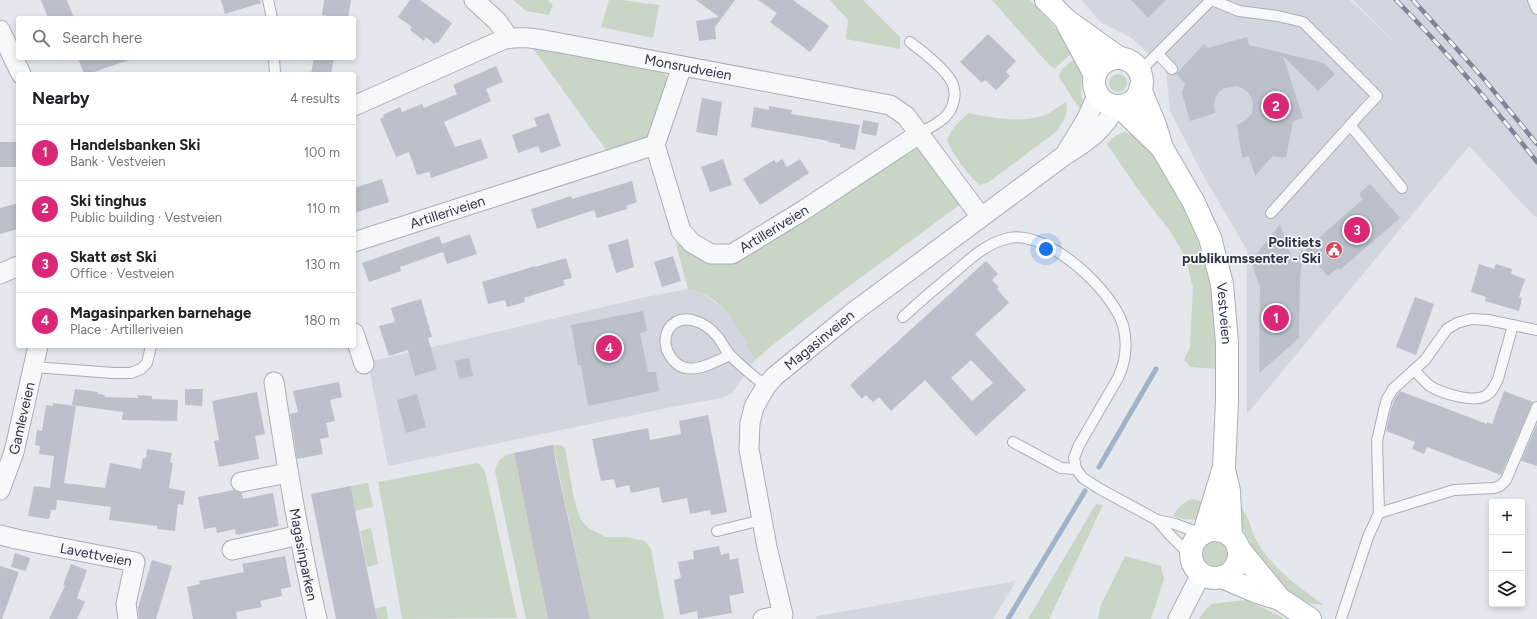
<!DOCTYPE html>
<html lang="en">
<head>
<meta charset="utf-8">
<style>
  body { margin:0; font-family:Figtree,sans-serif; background:#f2f2f2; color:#202124 }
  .controls { position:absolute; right:12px; bottom:12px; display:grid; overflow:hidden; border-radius:4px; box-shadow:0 2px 6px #0003 }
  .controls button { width:36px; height:36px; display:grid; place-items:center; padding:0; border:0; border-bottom:1px solid #e0e0e0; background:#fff; color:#202124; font:20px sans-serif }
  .you { position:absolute; left:1046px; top:249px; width:14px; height:14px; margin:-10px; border:3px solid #fff; border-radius:50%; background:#1a73e8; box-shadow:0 0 0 6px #1a73e833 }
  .badge { display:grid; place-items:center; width:26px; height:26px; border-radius:50%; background:#db2777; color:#fff; font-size:13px; font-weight:700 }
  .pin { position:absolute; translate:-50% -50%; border:2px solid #fff; box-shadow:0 1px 4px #0006 }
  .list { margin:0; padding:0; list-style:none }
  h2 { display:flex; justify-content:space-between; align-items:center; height:52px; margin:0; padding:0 16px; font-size:17px }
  h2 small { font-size:13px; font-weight:400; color:#757577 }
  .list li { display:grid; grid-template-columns:26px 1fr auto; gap:12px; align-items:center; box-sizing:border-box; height:56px; padding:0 16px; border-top:1px solid #e0e0e0 }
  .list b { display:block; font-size:15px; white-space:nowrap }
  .list p { margin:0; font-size:13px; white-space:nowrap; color:#757577 }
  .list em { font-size:13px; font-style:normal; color:#757577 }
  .icon { flex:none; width:22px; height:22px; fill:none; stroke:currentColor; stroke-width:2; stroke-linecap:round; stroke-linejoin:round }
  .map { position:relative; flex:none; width:1537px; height:619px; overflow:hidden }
  .search { position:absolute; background:#fff; box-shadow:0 2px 6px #0003; left:16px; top:16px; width:340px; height:44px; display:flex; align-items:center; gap:10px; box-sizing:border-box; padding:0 14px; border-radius:4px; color:#757577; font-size:15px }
  .panel { position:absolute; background:#fff; box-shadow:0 2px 6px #0003; left:16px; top:72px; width:340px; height:276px; border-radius:4px }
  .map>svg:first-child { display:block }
  .built { fill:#d2d6de }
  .green { fill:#c9d6c5 }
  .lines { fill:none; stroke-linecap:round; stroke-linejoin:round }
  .stream { stroke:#9fb4cc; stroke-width:5 }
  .building { fill:#bbc0ca; fill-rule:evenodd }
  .lane-casing { stroke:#a9aeb7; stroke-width:12 }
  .street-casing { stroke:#a9aeb7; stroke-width:21 }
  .secondary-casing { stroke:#a9aeb7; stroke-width:24 }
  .lane { stroke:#f7f8fa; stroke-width:10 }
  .street { stroke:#f7f8fa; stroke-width:19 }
  .secondary { stroke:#fff; stroke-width:22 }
  .rail-casing { stroke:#7d8696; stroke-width:4.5 }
  .rail { stroke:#f4f6f9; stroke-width:3; stroke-dasharray:9; stroke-linecap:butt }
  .labels { text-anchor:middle; stroke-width:3.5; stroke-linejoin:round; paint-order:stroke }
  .street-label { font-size:14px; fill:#2b3445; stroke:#f4f6f9 }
  .poi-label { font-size:14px; font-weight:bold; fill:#2b3445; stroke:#f4f6f9; text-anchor:end }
</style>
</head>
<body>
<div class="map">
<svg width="1537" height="619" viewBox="0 0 1537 619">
  <rect width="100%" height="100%" fill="#e4e7ec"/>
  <g class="built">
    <polygon points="1081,0 1350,0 1396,44 1353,0 1537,0 1537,217 1534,216 1469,146 1247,414 1247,250 1203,175 1170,111 1166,69 1130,37 1102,23"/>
    <polygon points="688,289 705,295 724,309 739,327 755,360 732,393 721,398 700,402 672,407 388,466 368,362 641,298"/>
    <polygon points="1016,581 993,619 816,619 817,616"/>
  </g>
  <g class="green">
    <polygon points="513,0 548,0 553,5 549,15 526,11"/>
    <polygon points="609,0 621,0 659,5 653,38 601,27"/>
    <polygon points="830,0 863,0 900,37 900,49 846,39 848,20"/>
    <polygon points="992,0 1030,0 1068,42 1072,53 1055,68 1050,66"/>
    <polygon points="532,47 656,70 663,72 669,79 654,130 644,139 609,154"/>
    <path d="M1073,60H1076L1082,70L1081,94L1084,104L1082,111L1075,102L1059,77C1060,69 1067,65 1073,60Z"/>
    <circle cx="1118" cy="83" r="9"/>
    <path d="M1066,102L1067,109L1065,118L1057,131L989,182L980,185C969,177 952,153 947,140C952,128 959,121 969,113C993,118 1024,124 1047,114C1053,111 1059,106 1066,102Z"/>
    <path d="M1125,132L1139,138L1150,151L1174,189L1196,236L1205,263L1216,312L1219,369L1191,367L1184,360L1190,347L1193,288L1185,256L1168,228L1144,198L1107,144C1112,138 1117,134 1125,132Z"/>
    <path d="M911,149H919L962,203C893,255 821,304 755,360C742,335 732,310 706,295C700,292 693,291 688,289L676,244L683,242L701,257L721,264L743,256Z"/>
    <polygon points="553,445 560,445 565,448 574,499 580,518 588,528 606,537 627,537 645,541 651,549 664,619 590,619"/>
    <path d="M514,453L548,619H526L495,471C497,460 503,455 514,453Z"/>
    <polygon points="478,463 485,471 517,618 402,619 386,525 378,482"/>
    <polygon points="368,483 373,507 355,511 351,486"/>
    <path d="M1191,499L1206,502L1199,520L1183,519L1173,516C1177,508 1183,503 1191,499Z"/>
    <polygon points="1096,504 1103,505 1049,619 1028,619"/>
    <path d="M1236,506H1241C1249,518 1252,533 1259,545C1275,570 1300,588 1324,605L1304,603L1287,592L1252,551L1249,540L1240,525Z"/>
    <polygon points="371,528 378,564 367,567 360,531"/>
    <circle cx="1215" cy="554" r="12"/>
    <polygon points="1125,556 1161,566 1164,579 1151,619 1098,619 1100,607"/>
    <polygon points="1246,600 1286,619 1198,619 1211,604"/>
    <polygon points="386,606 388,619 377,619 375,609"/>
  </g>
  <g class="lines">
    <g class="stream">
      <polyline points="1099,467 1156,369"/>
      <polyline points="1008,619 1085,491"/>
    </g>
  </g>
  <g class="building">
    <polygon points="41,0 67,0 74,18 48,18"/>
    <polygon points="221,0 260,0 261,3 225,14"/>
    <polygon points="324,0 351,0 348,18 328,18 328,16 322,15"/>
    <polygon points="410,0 420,0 452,23 438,43 436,42 434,44 426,37 424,41 410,30 412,27 398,17"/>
    <polygon points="696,0 735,0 715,27 716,39 699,41 696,21 719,17"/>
    <polygon points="758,0 793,0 829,26 810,52 770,22 777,13"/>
    <polygon points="1131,0 1166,0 1148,18"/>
    <polygon points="988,34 1016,61 1006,72 1010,76 996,90 985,80 982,83 960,62"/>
    <polygon points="1247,37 1249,45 1324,63 1335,74 1318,91 1283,56 1303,118 1293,121 1286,158 1273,156 1255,176 1249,156 1242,158 1237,125 1247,119 1252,113 1253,102 1248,92 1238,86 1224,88 1219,92 1215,98 1214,105 1215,113 1190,121 1182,93 1185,83 1176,74 1204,44 1208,48"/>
    <polygon points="78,58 128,58 129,60 88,74 84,74"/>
    <polygon points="314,58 334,58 331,74 311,74"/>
    <polygon points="496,66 503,82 486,89 491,101 444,122 455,147 481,139 488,158 431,178 429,172 417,175 409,152 396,157 380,119 384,117 383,115 400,107 402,112 422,104 424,108 457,94 453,85"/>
    <polygon points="702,98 722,102 717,136 696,132"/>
    <polygon points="769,106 792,110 791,114 860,125 855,150 840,147 840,144 827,142 829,141 751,127 754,107 769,110"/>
    <polygon points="549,113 561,146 541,153 538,146 518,153 512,135 537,126 534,118"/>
    <polygon points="863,120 879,123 876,136 861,133"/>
    <rect x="0" y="142" width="16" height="25"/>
    <polygon points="723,159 732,185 710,192 701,167"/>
    <polygon points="782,159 787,167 800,159 809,173 760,205 743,179 774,160 776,163"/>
    <polygon points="382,179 389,202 354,213 354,188"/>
    <polygon points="632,181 637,202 626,206 627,209 597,218 594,210 537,229 531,209 571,196 572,199"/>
    <polygon points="1370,184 1400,218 1340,270 1338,268 1328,276 1305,250 1363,199 1359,194"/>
    <polygon points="18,203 18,229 0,234 0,208"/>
    <polygon points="1280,224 1294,263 1303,249 1300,280 1299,338 1259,373 1260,288 1251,261"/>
    <polygon points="470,234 477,254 447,264 443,252 400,267 401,271 369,282 362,263 439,236 442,244"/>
    <polygon points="628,239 634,267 616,273 608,245"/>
    <polygon points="673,256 681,281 662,287 654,262"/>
    <polygon points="566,258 572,278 563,280 565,285 524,298 525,302 507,307 505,300 488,304 482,282 535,266 535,267"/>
    <path d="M986,261L998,274L992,280L999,287L997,289L1009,303L975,334L1026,390L976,436L925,380L891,411L879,397L873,402L866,395L862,399L850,385ZM971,360L993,383L972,401L951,378Z"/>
    <polygon points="1479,264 1494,269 1496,264 1512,269 1511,274 1525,279 1519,297 1522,298 1519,311 1485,301 1486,297 1471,292"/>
    <polygon points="1415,297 1434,304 1416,355 1396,347"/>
    <polygon points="421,299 432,337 428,338 437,369 415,376 408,350 389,356 379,326 395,322 391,308"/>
    <polygon points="643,311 647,331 640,333 648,372 656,372 659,391 588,406 581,365 578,365 571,325"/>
    <polygon points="469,358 473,376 459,379 455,361"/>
    <polygon points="339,382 342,397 330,400 335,421 326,423 329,437 320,439 323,454 297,459 290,414 298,412 293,391"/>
    <polygon points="75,389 98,392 98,394 105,395 104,397 138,398 138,395 152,396 152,399 178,400 177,421 122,420 123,412 72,405"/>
    <polygon points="185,389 203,389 202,406 185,405"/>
    <polygon points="1400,391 1487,424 1487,422 1492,424 1504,391 1533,402 1501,475 1427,447 1424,454 1412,449 1415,442 1386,431 1391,409 1395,398"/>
    <polygon points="257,392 265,434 255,436 259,459 219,467 214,441 219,440 212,401"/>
    <polygon points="417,394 426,427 406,433 397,400"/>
    <polygon points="53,403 76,406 64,483 105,488 110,463 141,469 143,458 146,458 147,449 172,453 170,462 173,463 169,488 185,491 183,505 178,504 175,531 157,529 157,526 109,520 111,507 57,500 56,510 51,510 49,519 28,516 34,486 50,488 54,456 39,454 40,446 35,445 37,430 42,431 46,405 53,406"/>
    <polygon points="708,415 727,512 711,515 710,510 690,514 687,498 662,503 659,487 631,493 629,485 616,488 614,479 601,481 592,439 648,428 650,440 681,434 679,421"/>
    <polygon points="1537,424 1537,466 1521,461"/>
    <polygon points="553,445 556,463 590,619 548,619 514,453"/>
    <polygon points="351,486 355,511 377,619 336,619 311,494"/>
    <polygon points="234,490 242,493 243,499 273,493 279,526 236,535 235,529 217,533 216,527 204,529 198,497"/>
    <polygon points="719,546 721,555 729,553 730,560 738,558 744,593 729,596 732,613 698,619 697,611 680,615 674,580 681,578 678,562 694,559 693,551"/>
    <polygon points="15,553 30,558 26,571 11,567"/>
    <polygon points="285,556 291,587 281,589 282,596 260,601 262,607 236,612 237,619 193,619 187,587 200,584 199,581 244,572 242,564"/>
    <polygon points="152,560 172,566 156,619 139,619 138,608"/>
    <polygon points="71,564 87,570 77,598 85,602 77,619 49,619 65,586 63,585"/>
    <polygon points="0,566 19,572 2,619 0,619"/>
  </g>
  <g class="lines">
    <g class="lane-casing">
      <g id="lane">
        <polyline points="268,0 272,18"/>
        <polyline points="1212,0 1239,11 1278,16 1303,22 1377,96 1362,112 1271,213"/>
        <polyline points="1533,0 1537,9"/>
        <path d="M910,42C921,50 949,72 953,85C957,96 953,109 945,117C938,124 928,128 919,134"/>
        <polyline points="1158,54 1172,69"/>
        <polyline points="274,58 275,74"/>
        <polyline points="1139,72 1211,0"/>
        <polyline points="1350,125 1402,188"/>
        <path d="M903,317C918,303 933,290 949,277C967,262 985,243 1009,238C1048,230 1112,290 1123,325C1128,344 1126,361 1118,378L1079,445L1074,458L1076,469L1083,478L1100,489L1157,520L1175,524L1202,534"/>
        <path d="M730,355C708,365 681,382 667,350C665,344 665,336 668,330C681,310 705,322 717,336C722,342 725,350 731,356C742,367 754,377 766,386"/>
        <polyline points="34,367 113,373 131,373 141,369 147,363 151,346"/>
        <path d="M1414,370C1419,375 1425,382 1430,386C1441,393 1473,403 1485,396C1492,393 1495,385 1498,379L1513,325"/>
        <polyline points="1013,442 1061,468 1076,469"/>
        <polyline points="1379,513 1454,490 1494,488 1500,486 1506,480 1537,407"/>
        <polyline points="1157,520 1170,535 1191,556"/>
        <polyline points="717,531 762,520"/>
        <polyline points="1341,619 1368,537 1379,513 1377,441 1384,410 1387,399 1393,389 1425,360 1447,329 1457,323 1471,319 1488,320 1537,330"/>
      </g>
    </g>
    <g class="street-casing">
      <g id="street">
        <polyline points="474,0 497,21 509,38"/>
        <polyline points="0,30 21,74"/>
        <path id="s1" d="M354,106L502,40C519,35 537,39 555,42L890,105L906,116L981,217"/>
        <path id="s2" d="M655,145L681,231L692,243L711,254H732L804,210L919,134"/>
        <polyline points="1067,151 1086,120 1098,94"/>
        <path id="s3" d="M354,242L655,145L682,66"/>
        <polyline points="0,274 18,266"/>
        <polyline points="354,333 364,364"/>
        <path id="s4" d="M274,382C286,462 299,541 317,619"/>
        <polyline points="241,482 288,473"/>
        <path id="s5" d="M0,490L14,452L38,346"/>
        <path id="s6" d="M0,535L16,539L135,562L126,604L128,619"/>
        <polyline points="232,550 300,535"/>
        <path id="s7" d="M763,619L783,615L767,547L749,449L750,423L754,407L766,386L775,376L851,314L1065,155C1087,142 1105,129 1116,106"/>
        <polyline points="1178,619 1201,574"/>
      </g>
    </g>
    <g class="secondary-casing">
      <g id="secondary">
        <polyline points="1046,0 1066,20 1119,58"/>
        <polyline points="1067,23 1095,75"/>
        <circle cx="1118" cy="82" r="24"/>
        <path id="s8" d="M1140,89L1155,125L1162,148L1193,201L1210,238L1222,284L1227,343V401L1224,467L1204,533"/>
        <polyline points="1119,106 1160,146"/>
        <polyline points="1225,474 1229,491 1231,536"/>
        <circle cx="1215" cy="554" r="24"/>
        <polyline points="1239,549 1280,599 1310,619"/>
        <polyline points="1222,577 1257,592 1280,599"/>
      </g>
    </g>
    <use href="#lane" class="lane"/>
    <use href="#street" class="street"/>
    <use href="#secondary" class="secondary"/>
    <g class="rail-casing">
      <g id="rail">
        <path d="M1396,0C1446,51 1493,106 1537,162"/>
        <polyline points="1413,0 1483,78 1537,144"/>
      </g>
    </g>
    <use href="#rail" class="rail"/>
  </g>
  <defs>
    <g id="civic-disc" transform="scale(0.9)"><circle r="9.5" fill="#d1495b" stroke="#f4f6f9"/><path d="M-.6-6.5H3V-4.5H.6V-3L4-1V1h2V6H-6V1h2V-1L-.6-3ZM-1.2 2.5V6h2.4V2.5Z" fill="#fff"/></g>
  </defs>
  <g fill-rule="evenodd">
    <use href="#civic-disc" x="1334" y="250"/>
  </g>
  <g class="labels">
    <g class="street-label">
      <text dy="5" stroke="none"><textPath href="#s1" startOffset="351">Monsrudveien</textPath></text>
      <text dy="5" stroke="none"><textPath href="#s3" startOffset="98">Artilleriveien</textPath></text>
      <text dy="5" stroke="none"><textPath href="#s2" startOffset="198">Artilleriveien</textPath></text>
      <text dy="5" stroke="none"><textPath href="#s8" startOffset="242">Vestveien</textPath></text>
      <text dy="5" stroke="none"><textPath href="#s7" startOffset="327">Magasinveien</textPath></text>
      <text dy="5" stroke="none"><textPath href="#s5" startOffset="75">Gamleveien</textPath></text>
      <text dy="5" stroke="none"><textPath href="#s4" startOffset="175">Magasinparken</textPath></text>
      <text dy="5" stroke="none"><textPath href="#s6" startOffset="98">Lavettveien</textPath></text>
    </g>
    <g class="poi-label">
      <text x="1321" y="247">Politiets<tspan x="1321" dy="16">publikumssenter - Ski</tspan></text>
    </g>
  </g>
</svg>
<div class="controls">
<button>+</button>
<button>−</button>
<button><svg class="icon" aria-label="layers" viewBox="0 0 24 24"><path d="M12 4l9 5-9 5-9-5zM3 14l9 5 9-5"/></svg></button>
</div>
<div class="you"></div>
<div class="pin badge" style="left:1276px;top:318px">1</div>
<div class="pin badge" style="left:1276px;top:106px">2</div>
<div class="pin badge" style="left:1357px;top:230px">3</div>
<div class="pin badge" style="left:609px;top:348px">4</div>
<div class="search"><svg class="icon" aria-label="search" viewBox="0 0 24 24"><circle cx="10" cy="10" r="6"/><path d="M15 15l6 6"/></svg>Search here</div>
<section class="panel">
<h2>Nearby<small>4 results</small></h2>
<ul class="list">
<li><span class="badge">1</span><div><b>Handelsbanken Ski</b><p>Bank · Vestveien</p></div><em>100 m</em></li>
<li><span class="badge">2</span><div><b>Ski tinghus</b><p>Public building · Vestveien</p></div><em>110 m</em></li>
<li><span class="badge">3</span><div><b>Skatt øst Ski</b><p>Office · Vestveien</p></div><em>130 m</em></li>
<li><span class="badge">4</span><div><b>Magasinparken barnehage</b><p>Place · Artilleriveien</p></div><em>180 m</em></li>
</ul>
</section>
</div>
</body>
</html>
